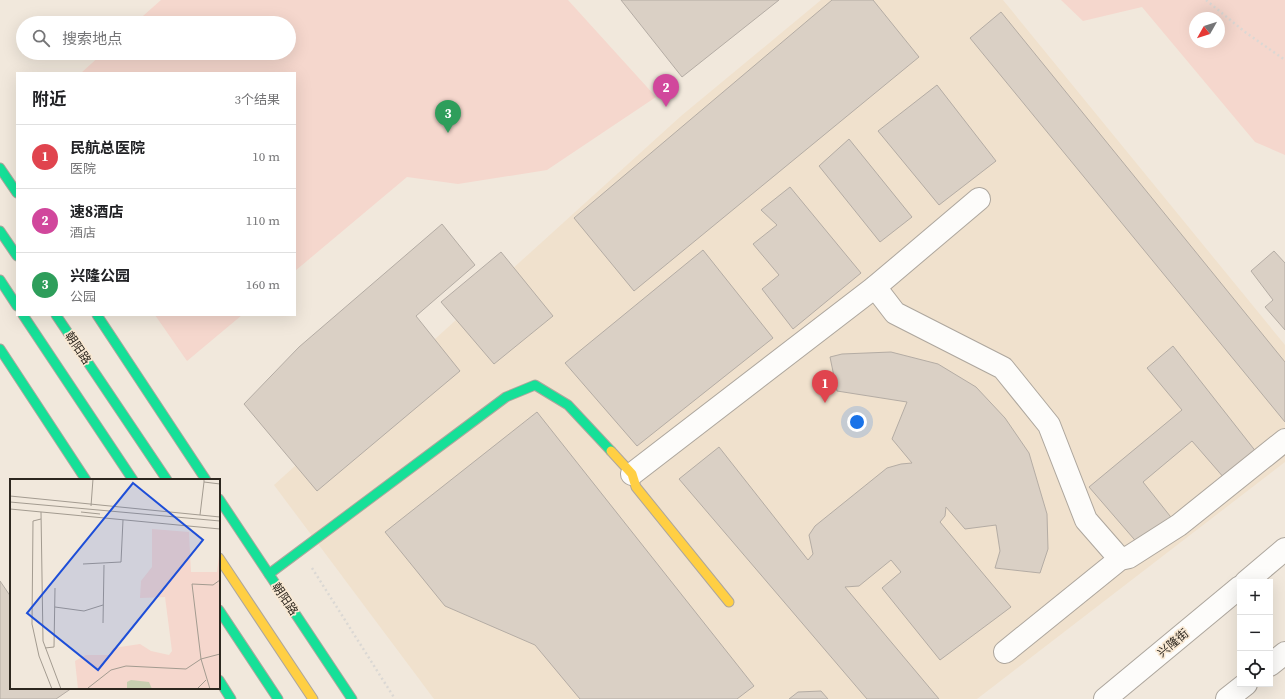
<!DOCTYPE html>
<html lang="zh">
<head>
<meta charset="utf-8">
<style>
  body { margin:0; font-family:"Source Serif 4","Noto Sans SC",serif; background:#f6f6f6; color:#202124 }
  .controls { position:absolute; right:12px; bottom:12px; display:grid; overflow:hidden; border-radius:0px; box-shadow:0 4px 16px #0002 }
  .controls button { width:36px; height:36px; display:grid; place-items:center; padding:0; border:0; border-bottom:1px solid #e0e0e0; background:#fff; color:#202124; font:20px sans-serif }
  .compass { position:absolute; left:1189px; top:12px; width:36px; height:36px; border-radius:50%; background:#fff; box-shadow:0 4px 16px #0002; rotate:231deg }
  .you { position:absolute; left:857px; top:422px; width:14px; height:14px; margin:-10px; border:3px solid #fff; border-radius:50%; background:#1a73e8; box-shadow:0 0 0 6px #1a73e833 }
  .badge { display:grid; place-items:center; width:26px; height:26px; border-radius:50%; background:#0f766e; color:#fff; font-size:13px; font-weight:700 }
  .pin { position:absolute; translate:-50% -33px; filter:drop-shadow(0 1px 2px #0008) }
  .pin::after { content:''; position:absolute; top:21px; width:14px; height:12px; background:inherit; clip-path:polygon(0 0,100% 0,50% 100%) }
  .list { margin:0; padding:0; list-style:none }
  h2 { display:flex; justify-content:space-between; align-items:center; height:52px; margin:0; padding:0 16px; font-size:17px }
  h2 small { font-size:13px; font-weight:400; color:#757577 }
  .list li { display:grid; grid-template-columns:26px 1fr auto; gap:12px; align-items:center; box-sizing:border-box; height:64px; padding:0 16px; border-top:1px solid #e0e0e0 }
  .list b { display:block; font-size:15px; white-space:nowrap }
  .list p { margin:0; font-size:13px; white-space:nowrap; color:#757577 }
  .list em { font-size:13px; font-style:normal; color:#757577 }
  .icon { flex:none; width:22px; height:22px; fill:none; stroke:currentColor; stroke-width:2; stroke-linecap:round; stroke-linejoin:round }
  .map { position:relative; flex:none; width:1285px; height:699px; overflow:hidden }
  .search { position:absolute; background:#fff; box-shadow:0 4px 16px #0002; left:16px; top:16px; width:280px; height:44px; display:flex; align-items:center; gap:10px; box-sizing:border-box; padding:0 14px; border-radius:22px; color:#757577; font-size:15px }
  .panel { position:absolute; background:#fff; box-shadow:0 4px 16px #0002; left:16px; top:72px; width:280px; height:244px; border-radius:0px }
  .map>svg:first-child { display:block }
  .built { fill:#f0e1cd }
  .green { fill:#f5d7cd; fill-rule:evenodd }
  .building { fill:#dad0c5; stroke:#b4aca4 }
  .lines { fill:none; stroke-linecap:round; stroke-linejoin:round }
  .street-casing { stroke:#ada69d; stroke-width:24 }
  .fast-casing { stroke:#ada69d; stroke-width:11 }
  .slow-casing { stroke:#ada69d; stroke-width:11 }
  .path { stroke:#dbd8d4; stroke-width:2.5; stroke-dasharray:2 3; stroke-linecap:butt }
  .street { stroke:#fdfcfa; stroke-width:22 }
  .fast { stroke:#16e098; stroke-width:9 }
  .slow { stroke:#ffcf43; stroke-width:9 }
  .labels { text-anchor:middle; stroke-width:3.5; stroke-linejoin:round; paint-order:stroke }
  .street-label { font-size:12px; fill:#2d271f; stroke:#f9e9d4 }
  .inset-road { fill:none; stroke:#a39b90; stroke-width:1 }
  .view { fill:#1d4ed8; fill-opacity:0.15; stroke:#1d4ed8; stroke-width:2 }
  .inset-edge { fill:none; stroke:#2d271f; stroke-width:2 }
</style>
</head>
<body>
<div class="map">
<svg width="1285" height="699" viewBox="0 0 1285 699">
  <rect width="100%" height="100%" fill="#f1e8dc"/>
  <polygon class="built" points="821,0 1003,0 1285,345 1285,462 977,699 434,699 274,485 681,116"/>
  <g class="green">
    <polygon points="161,0 568,0 656,97 547,170 458,184 407,177 295,271 295,73 81,73 103,53 289,53 289,23 135,23"/>
    <path d="M1061,0H1285V155L1255,142L1142,7L1083,21ZM1195,18H1219V42H1195Z"/>
    <polygon points="155,315 242,315 187,361"/>
  </g>
  <g class="building">
    <polygon points="621,0 779,0 682,77"/>
    <polygon points="832,0 873,0 919,57 634,291 574,218"/>
    <polygon points="1001,12 1285,362 1285,422 970,38"/>
    <polygon points="937,85 996,161 939,205 878,131"/>
    <polygon points="849,139 912,217 880,242 819,166"/>
    <polygon points="790,187 861,273 793,329 762,289 779,275 753,244 777,225 761,210"/>
    <polygon points="442,224 475,265 416,316 460,371 317,491 244,404 299,347"/>
    <polygon points="703,250 773,338 637,446 565,363"/>
    <polygon points="1274,251 1285,263 1285,330 1265,307 1273,300 1251,271"/>
    <polygon points="501,252 553,316 494,364 441,302"/>
    <polygon points="1173,346 1257,453 1225,479 1192,441 1143,482 1174,521 1140,546 1089,487 1182,410 1147,368"/>
    <polygon points="891,352 938,364 976,387 1005,418 1029,453 1047,514 1048,549 1040,573 995,568 1000,551 996,525 965,529 946,507 945,516 940,522 1011,607 940,660 882,588 901,572 891,560 859,586 845,587 939,699 867,699 679,479 719,447 808,560 813,554 809,535 815,526 887,468 901,464 912,463 892,439 907,402 837,391 830,357 842,354"/>
    <polygon points="537,412 754,686 737,699 580,699 535,645 445,606 385,532"/>
    <polygon points="0,581 11,597 11,688 72,688 56,699 0,699"/>
    <polygon points="821,691 828,699 789,699 798,692"/>
  </g>
  <g class="lines">
    <g class="street-casing">
      <g id="street">
        <polyline points="875,287 895,313 1003,368 1049,425 1086,520 1120,559"/>
        <polyline points="632,474 875,287 979,199"/>
        <polyline points="1246,582 1285,549"/>
        <polyline points="1005,652 1120,559 1129,557 1179,525 1285,440"/>
        <polyline points="1270,665 1285,653"/>
        <polyline points="1105,699 1240,587"/>
        <polyline points="1227,699 1246,684"/>
      </g>
    </g>
    <g class="fast-casing">
      <g id="fast">
        <polyline points="0,168 17,193"/>
        <polyline points="0,231 17,256"/>
        <polyline points="0,280 17,306"/>
        <polyline points="23,315 133,480"/>
        <polyline points="56,315 167,480"/>
        <polyline points="97,315 206,480"/>
        <polyline points="0,349 86,480"/>
        <polyline points="219,499 352,699"/>
        <polyline points="269,574 506,397 535,385 568,405 611,451"/>
        <polyline points="219,610 278,699"/>
        <polyline points="219,680 231,699"/>
      </g>
    </g>
    <g class="slow-casing">
      <g id="slow">
        <polyline points="611,451 632,474 636,487 729,602"/>
        <polyline points="219,558 313,699"/>
      </g>
    </g>
    <g class="path">
      <polyline points="1206,0 1245,32 1285,60"/>
      <polyline points="312,568 395,699"/>
    </g>
    <use href="#street" class="street"/>
    <use href="#fast" class="fast"/>
    <use href="#slow" class="slow"/>
  </g>
  <g class="labels">
    <g class="street-label">
      <text transform="translate(78 348) rotate(56)" y="4">朝阳路</text>
      <text transform="translate(285 599) rotate(56)" y="4">朝阳路</text>
      <text transform="translate(1173 643) rotate(-40)" y="4">兴隆街</text>
    </g>
  </g>
  <g transform="translate(10 479)">
    <rect width="210" height="210" fill="#f1e8dc"/>
    <path d="M142,50L179,53L181,93H207L210,69V210H68L65,182L76,176H99L103,169L130,165L141,172L159,176L162,172L155,118L130,119L131,102L142,88Z" fill="#f5d7cd"/>
    <path d="M121,201L139,203L142,210H117V203Z" fill="#c8cfb0"/>
    <path class="inset-road" d="M194,0V3L210,5M0,17L210,38M0,23L210,42M81,27L83,0M0,30L210,50M31,33L33,162L51,210M71,33L90,35M190,36L194,3M31,40L23,42L22,145L29,177L42,210M73,85L111,83L113,41M45,128L74,132L93,126M93,144L94,86M35,169L44,168L45,109M78,209L101,191L116,187L176,190L191,180L210,175M187,210L196,201M200,210L191,180L182,105L203,106L210,101"/>
    <path class="view" d="M123,4L193,61L88,191L17,134Z"/>
    <rect width="210" height="210" class="inset-edge"/>
  </g>
</svg>
<div class="controls">
<button>+</button>
<button>−</button>
<button><svg class="icon" aria-label="locate" viewBox="0 0 24 24"><circle cx="12" cy="12" r="6"/><path d="M12 2v4M12 18v4M2 12h4M18 12h4"/></svg></button>
</div>
<svg class="compass" viewBox="-18 -18 36 36"><path d="M0-13l5 13h-10z" fill="#e53935"/><path d="M0 13l5-13h-10z" fill="#757577"/></svg>
<div class="you"></div>
<div class="pin badge" style="left:825px;top:403px;background:#e0444e">1</div>
<div class="pin badge" style="left:666px;top:107px;background:#d1479c">2</div>
<div class="pin badge" style="left:448px;top:133px;background:#2e9e5b">3</div>
<div class="search"><svg class="icon" aria-label="search" viewBox="0 0 24 24"><circle cx="10" cy="10" r="6"/><path d="M15 15l6 6"/></svg>搜索地点</div>
<section class="panel">
<h2>附近<small>3个结果</small></h2>
<ul class="list">
<li><span class="badge" style="background:#e0444e">1</span><div><b>民航总医院</b><p>医院</p></div><em>10 m</em></li>
<li><span class="badge" style="background:#d1479c">2</span><div><b>速8酒店</b><p>酒店</p></div><em>110 m</em></li>
<li><span class="badge" style="background:#2e9e5b">3</span><div><b>兴隆公园</b><p>公园</p></div><em>160 m</em></li>
</ul>
</section>
</div>
</body>
</html>
